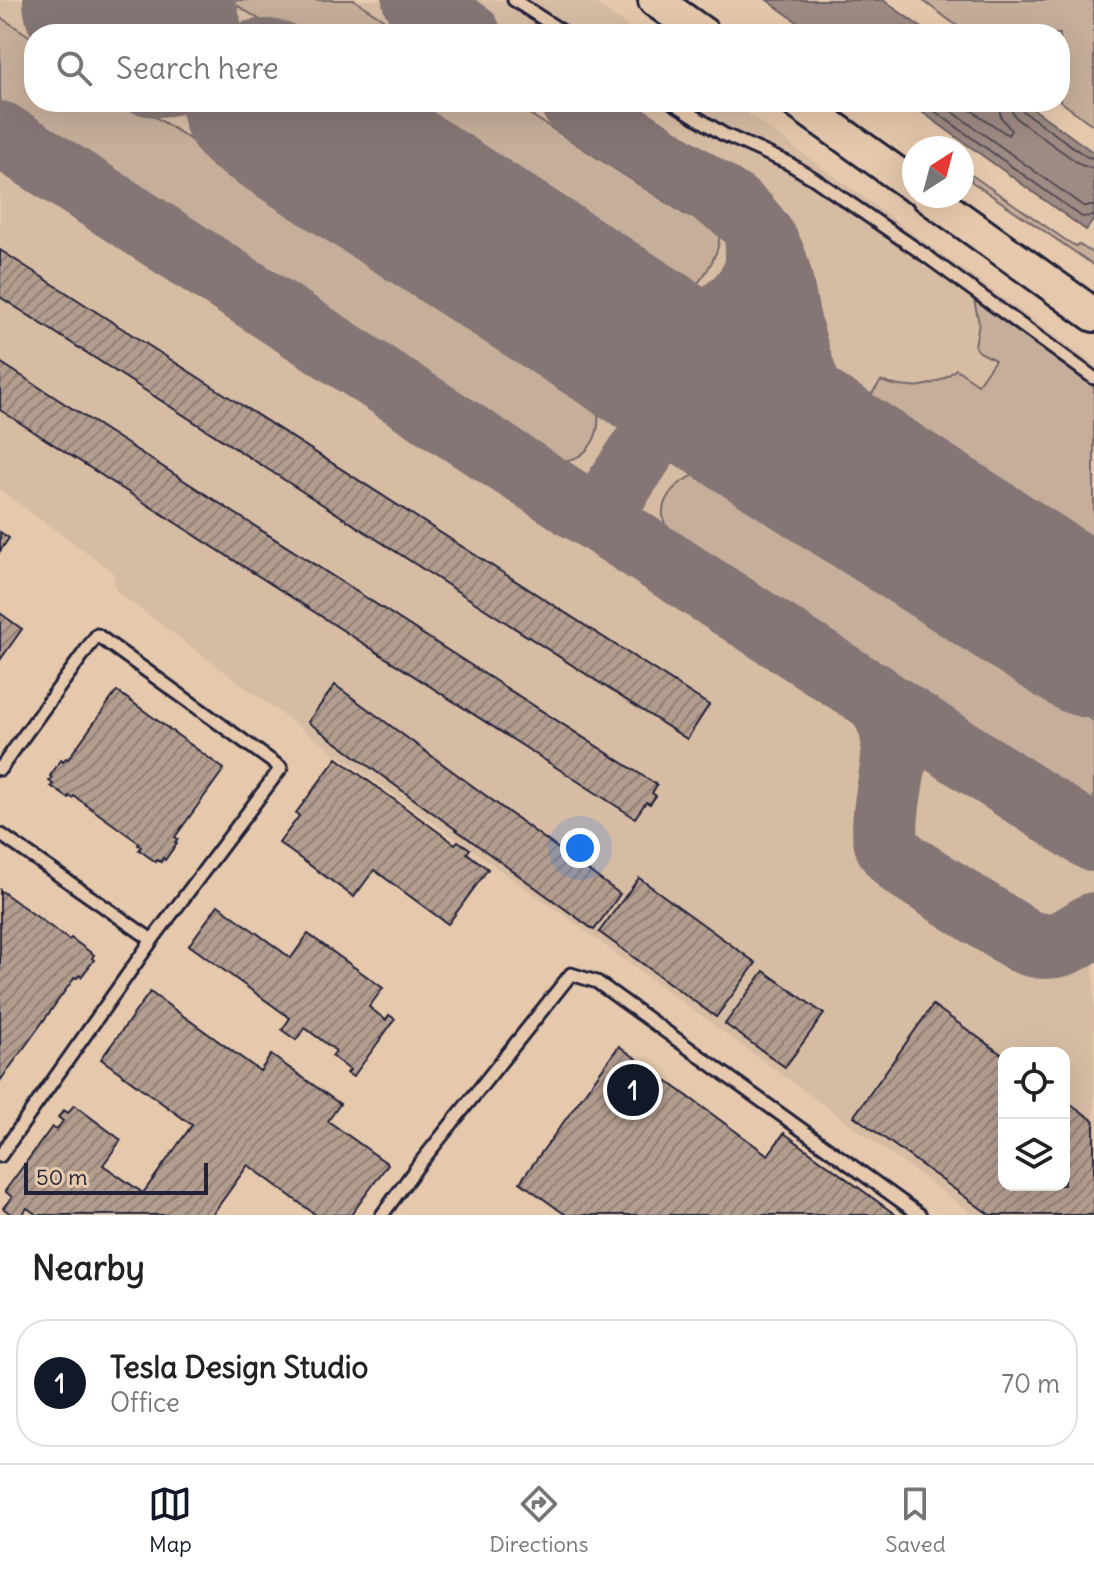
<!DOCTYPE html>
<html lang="en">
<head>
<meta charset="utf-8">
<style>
  body { margin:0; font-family:Delius,sans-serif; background:#f6f6f6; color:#222 }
  .controls { position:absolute; right:24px; bottom:24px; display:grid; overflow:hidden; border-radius:16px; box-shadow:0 8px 32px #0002 }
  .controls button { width:72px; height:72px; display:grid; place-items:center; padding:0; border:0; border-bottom:2px solid #e0e0e0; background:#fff; color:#222; font:40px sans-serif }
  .compass { position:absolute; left:902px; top:136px; width:72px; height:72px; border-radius:50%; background:#fff; box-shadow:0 8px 32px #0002; rotate:36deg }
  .scale { position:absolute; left:24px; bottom:20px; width:184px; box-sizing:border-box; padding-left:8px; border:4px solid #22223b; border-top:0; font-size:22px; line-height:28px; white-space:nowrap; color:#22223b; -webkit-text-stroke:6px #e6c9ad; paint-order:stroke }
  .you { position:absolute; left:580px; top:848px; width:28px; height:28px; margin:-20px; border:6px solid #fff; border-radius:50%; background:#1a73e8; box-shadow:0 0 0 12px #1a73e833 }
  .badge { display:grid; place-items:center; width:52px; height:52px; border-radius:50%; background:#111827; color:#fff; font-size:26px; font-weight:700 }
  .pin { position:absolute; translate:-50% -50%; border:4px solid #fff; box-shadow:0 2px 8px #0006 }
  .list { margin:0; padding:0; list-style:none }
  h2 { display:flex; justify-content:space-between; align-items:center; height:104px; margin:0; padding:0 32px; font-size:34px }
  h2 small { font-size:26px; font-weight:400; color:#767676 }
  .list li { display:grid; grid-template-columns:52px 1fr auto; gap:24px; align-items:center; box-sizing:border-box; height:128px; margin:0 16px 16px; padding:0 16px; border:2px solid #e0e0e0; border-radius:32px }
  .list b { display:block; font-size:30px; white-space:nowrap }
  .list p { margin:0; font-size:26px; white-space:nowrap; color:#767676 }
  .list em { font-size:26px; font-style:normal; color:#767676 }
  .icon { flex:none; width:44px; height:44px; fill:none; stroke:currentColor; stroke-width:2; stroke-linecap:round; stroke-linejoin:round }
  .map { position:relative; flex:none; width:1094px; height:1215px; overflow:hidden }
  .search { position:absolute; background:#fff; box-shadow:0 8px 32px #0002; left:24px; right:24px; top:24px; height:88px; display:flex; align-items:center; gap:20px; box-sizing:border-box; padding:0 28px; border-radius:32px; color:#767676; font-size:30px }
  .sheet { height:248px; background:#fff }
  nav { display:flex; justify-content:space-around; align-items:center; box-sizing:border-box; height:112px; border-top:2px solid #e0e0e0; background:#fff; font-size:22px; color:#767676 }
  nav a { display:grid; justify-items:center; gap:4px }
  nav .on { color:#111827 }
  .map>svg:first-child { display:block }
  .built { fill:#d7bca4; fill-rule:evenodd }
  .grass { fill:#c6ae9a; stroke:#74686a; stroke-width:2 }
  .water { fill:#9e8b83; stroke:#6c6166; stroke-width:2 }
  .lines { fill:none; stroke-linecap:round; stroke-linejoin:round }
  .shore { stroke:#544c58; stroke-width:2 }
  .taxiway { stroke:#847674; stroke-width:66 }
  .runway { stroke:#847674; stroke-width:166 }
  .building { fill:url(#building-hatch); stroke:#22223b; stroke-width:2 }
  .service-casing { stroke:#22223b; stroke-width:17 }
  .secondary-casing { stroke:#22223b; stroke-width:38 }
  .service { stroke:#e6c9ad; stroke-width:11 }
  .secondary { stroke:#e6c9ad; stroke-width:32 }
</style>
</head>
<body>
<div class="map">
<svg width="1094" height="1215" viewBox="0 0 1094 1215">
  <defs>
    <pattern id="building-hatch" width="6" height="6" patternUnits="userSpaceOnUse" patternTransform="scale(2)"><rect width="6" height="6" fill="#b39d8f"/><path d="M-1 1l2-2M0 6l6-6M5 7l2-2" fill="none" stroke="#918076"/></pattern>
  </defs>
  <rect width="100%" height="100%" fill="#e6c9ad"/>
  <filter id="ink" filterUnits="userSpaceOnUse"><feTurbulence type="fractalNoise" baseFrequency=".0125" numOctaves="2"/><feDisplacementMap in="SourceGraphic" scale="16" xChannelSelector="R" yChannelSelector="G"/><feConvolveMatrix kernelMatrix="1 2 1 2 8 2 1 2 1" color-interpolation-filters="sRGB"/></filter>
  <g filter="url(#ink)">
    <path class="built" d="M0,0H591L638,34H34V102H732L1094,364V1215H974L566,917L292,722L116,591L112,571L0,490ZM1004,1053H1064V1185H1004Z"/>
    <g class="grass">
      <polygon points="229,0 354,0 406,34 282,34"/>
      <polygon points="922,0 1094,0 1094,126 1060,101 1060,34 968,34"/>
      <path d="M0,17L34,39V102H132L574,386C580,391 588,396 593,402C606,421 594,453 572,459C562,463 552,458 542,453L0,105Z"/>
      <path d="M388,102H511L689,217L695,210C703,215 714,220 718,230C724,246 706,275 695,286C688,292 680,294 672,297L648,285L654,274Z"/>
      <polygon points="970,174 1067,241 1076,246 1078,244 1094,254 1094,265 972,182"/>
      <path d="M974,300L1094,387V554L864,405L881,381C907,391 935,389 956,369L978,384L995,360L978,351L975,346L979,323Z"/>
      <path d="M703,473L711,475L720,480L1094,721V811L675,538C647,512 672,479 703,473Z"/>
    </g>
    <g class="water">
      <polygon points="767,0 883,0 930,34 814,34"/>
      <polygon points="908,102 1024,102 1094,153 1094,219 1086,230"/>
    </g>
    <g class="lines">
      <g class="shore">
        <polyline points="922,102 1082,217 1094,216"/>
        <polyline points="939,102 1083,206 1094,206"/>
        <polyline points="959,102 1008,135 1011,130 1001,117 998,102"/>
        <polyline points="1010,102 1012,112 1018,120 1081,165 1094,169"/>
        <polyline points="1020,102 1021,107 1024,112 1087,157 1094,158"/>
      </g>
      <g class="taxiway">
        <polyline points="415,0 468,34"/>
        <path d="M573,102L732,205C740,211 748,218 754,227C757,233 758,243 758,251C758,257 758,264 757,269C747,300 714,324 684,331C659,337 634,333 611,325L652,360L665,390L666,407L660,424L607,504L587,508L577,507"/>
        <path d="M0,134C193,256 384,382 577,506C749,617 922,727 1094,839"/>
        <path d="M756,229C783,262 780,294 791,333C800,366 811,401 829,430C845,459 869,483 892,505"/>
        <path d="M660,424C688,396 708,400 743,410"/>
        <path d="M872,694C909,735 890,767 886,814C885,825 884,836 888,846C891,853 898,859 904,865L1024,941C1053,954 1070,940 1094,925"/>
      </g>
      <g class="runway">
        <polyline points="106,0 159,34"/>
        <polyline points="264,102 1094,635"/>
      </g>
    </g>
    <g class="building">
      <polygon points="0,250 709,705 687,739 0,297"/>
      <polygon points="0,362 657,785 652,793 656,796 650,804 646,802 635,818 0,410"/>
      <polygon points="0,532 9,538 0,551"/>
      <polygon points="0,613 22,629 0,660"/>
      <polygon points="335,685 620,894 594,930 308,722"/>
      <polygon points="117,691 224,769 175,837 178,839 175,842 177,843 165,860 163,858 161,862 157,860 156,862 139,850 141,847 138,845 139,843 74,796 72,798 69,796 68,798 51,786 53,784 49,781 52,778 50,776 61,760 63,762 66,758 68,759"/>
      <polygon points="337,758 455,844 458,841 470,849 467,853 488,869 448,924 374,870 354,897 279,843 299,816 296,813"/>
      <polygon points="639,878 756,963 716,1017 599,932"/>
      <polygon points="0,890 69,940 71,938 94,955 92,958 94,960 81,977 79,975 77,978 75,977 0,1081"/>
      <polygon points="218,905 291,958 308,934 383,988 369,1007 386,1020 389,1015 395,1019 353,1077 347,1073 350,1070 332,1056 336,1051 305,1028 296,1040 282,1030 290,1018 189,945"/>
      <polygon points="764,971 824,1014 785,1067 725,1024"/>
      <polygon points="150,992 260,1071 271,1055 340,1104 328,1121 388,1164 351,1215 316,1215 248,1165 212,1215 37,1215 27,1208 22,1215 12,1215 3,1208 12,1197 5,1191 52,1127 56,1130 63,1121 58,1117 64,1110 68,1113 74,1105 121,1140 103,1165 143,1193 192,1125 101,1059"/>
      <polygon points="933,1005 1004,1056 1004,1185 1064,1185 1064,1099 1094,1121 1094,1215 990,1215 854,1116"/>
      <polygon points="619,1046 768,1155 784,1133 896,1215 566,1215 520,1182"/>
    </g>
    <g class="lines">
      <g class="service-casing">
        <g id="service">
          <polyline points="514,0 566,34"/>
          <polyline points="672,102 723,134 788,163 813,178 925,255 1094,378"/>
          <polyline points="0,769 97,635 281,768 152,940 0,1156"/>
          <polyline points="0,834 152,940"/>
          <polyline points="382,1215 417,1167 571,974 597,982 920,1215"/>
        </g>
      </g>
      <g class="secondary-casing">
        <g id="secondary">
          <polyline points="655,0 703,34"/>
          <polyline points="797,102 914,186"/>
          <polyline points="928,196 1094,315"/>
        </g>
      </g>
      <use href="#service" class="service"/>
      <use href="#secondary" class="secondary"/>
    </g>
  </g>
</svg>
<div class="controls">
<button><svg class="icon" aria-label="locate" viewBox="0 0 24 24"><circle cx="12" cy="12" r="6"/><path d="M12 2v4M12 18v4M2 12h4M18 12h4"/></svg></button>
<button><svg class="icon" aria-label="layers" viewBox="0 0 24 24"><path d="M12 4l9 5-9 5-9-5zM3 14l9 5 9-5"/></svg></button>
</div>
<svg class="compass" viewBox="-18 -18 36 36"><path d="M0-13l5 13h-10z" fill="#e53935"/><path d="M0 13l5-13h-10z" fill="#767676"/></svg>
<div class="scale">50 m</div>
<div class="you"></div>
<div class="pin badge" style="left:633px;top:1090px">1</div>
<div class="search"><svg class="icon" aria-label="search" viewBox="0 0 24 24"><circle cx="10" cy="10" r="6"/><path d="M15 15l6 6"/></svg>Search here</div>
</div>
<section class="sheet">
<h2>Nearby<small></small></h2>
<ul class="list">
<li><span class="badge">1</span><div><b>Tesla Design Studio</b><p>Office</p></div><em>70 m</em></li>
</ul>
</section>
<nav>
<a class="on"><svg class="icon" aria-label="map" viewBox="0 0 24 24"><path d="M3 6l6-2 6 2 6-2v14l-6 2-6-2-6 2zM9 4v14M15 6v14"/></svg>Map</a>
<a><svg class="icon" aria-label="directions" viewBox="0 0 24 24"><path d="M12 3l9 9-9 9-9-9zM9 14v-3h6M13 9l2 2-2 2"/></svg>Directions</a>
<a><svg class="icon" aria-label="saved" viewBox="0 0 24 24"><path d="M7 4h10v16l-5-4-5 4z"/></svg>Saved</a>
</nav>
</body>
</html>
